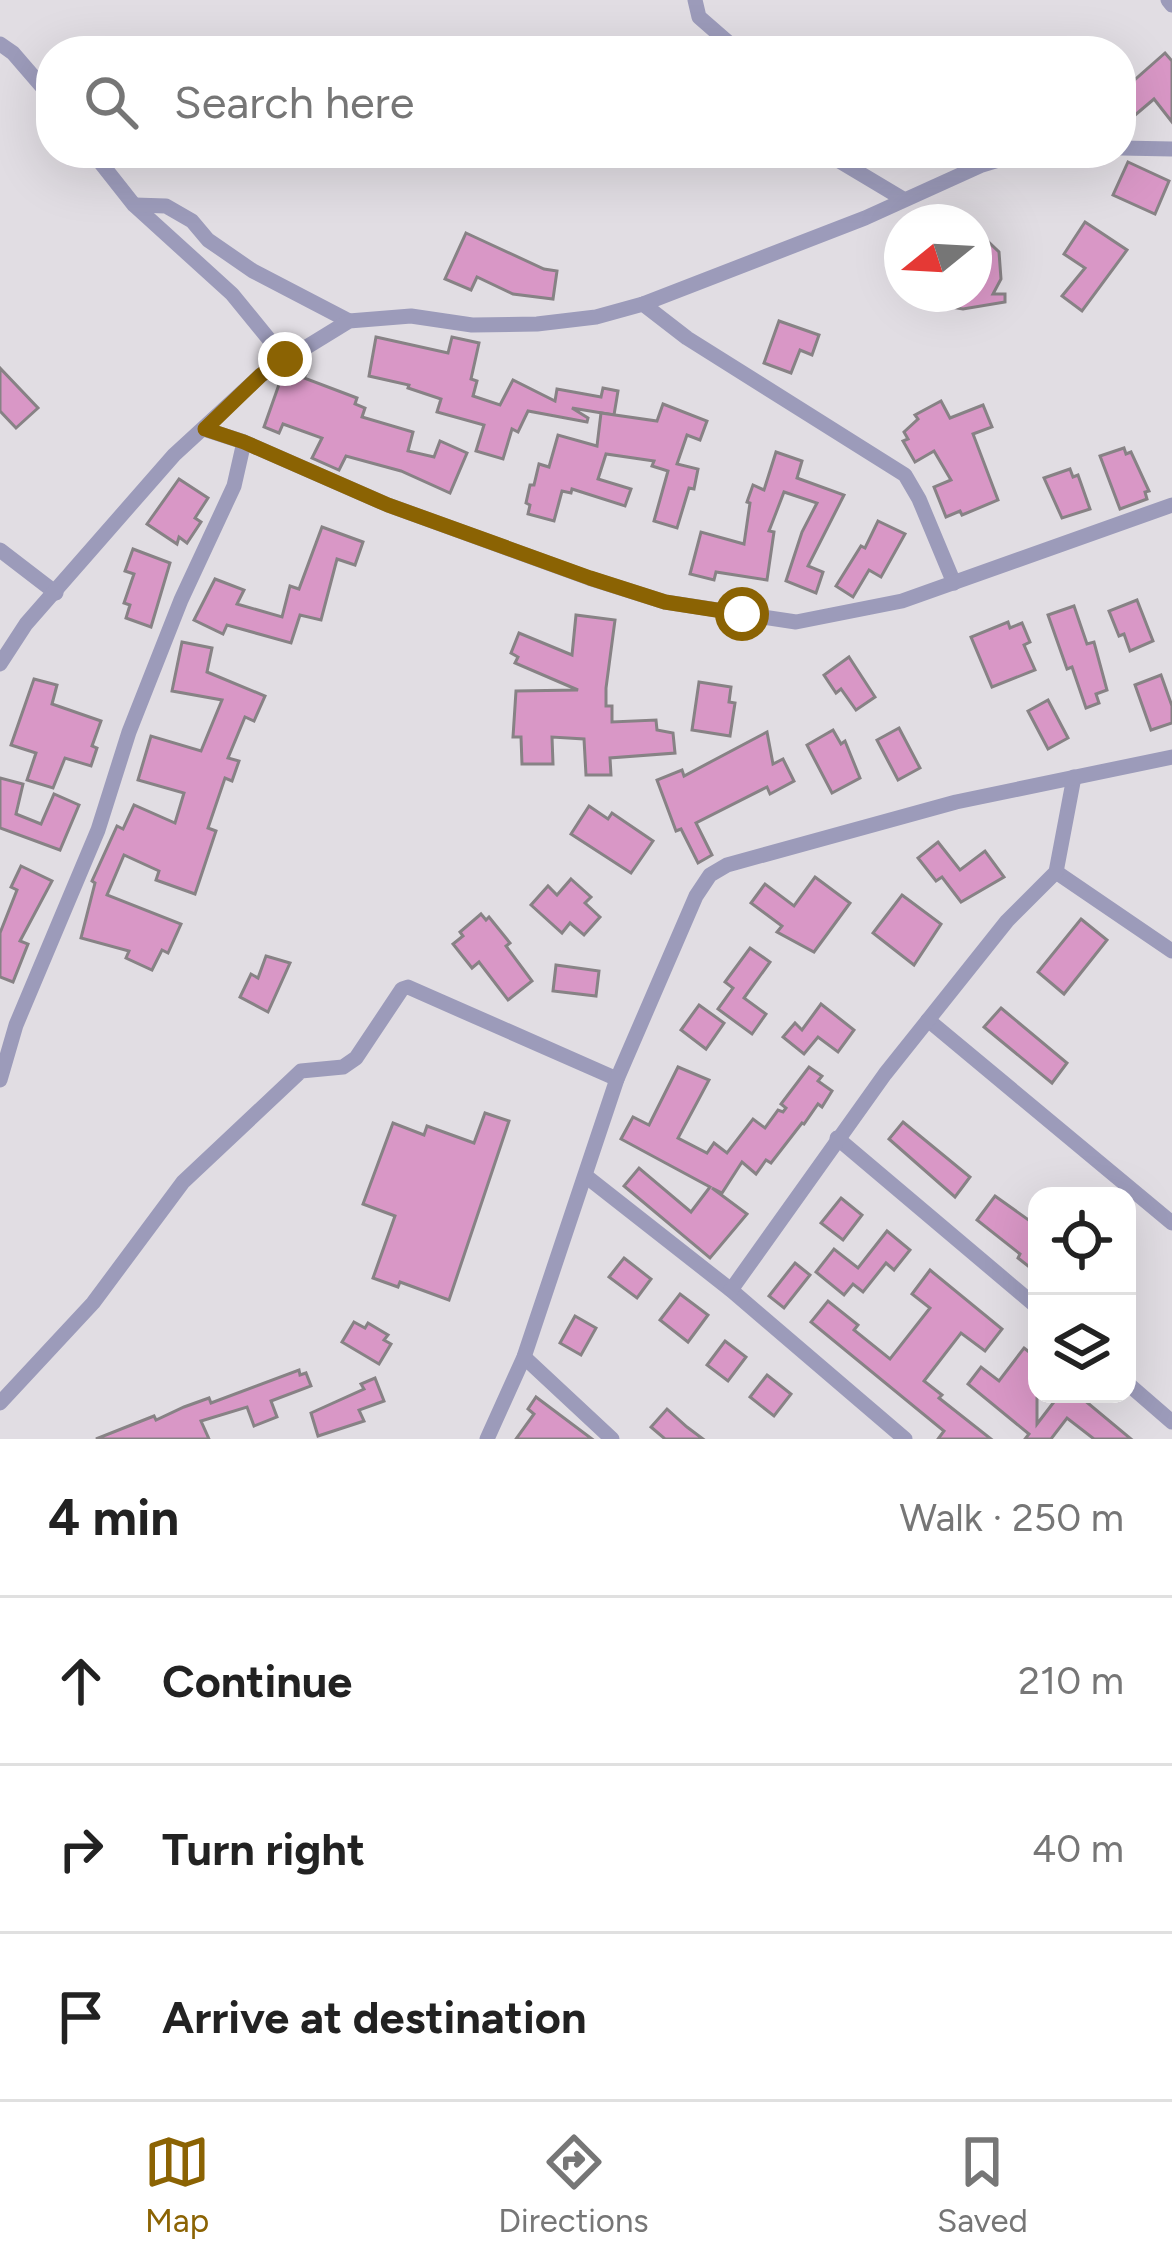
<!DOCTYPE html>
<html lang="en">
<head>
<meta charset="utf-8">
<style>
  body { margin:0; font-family:Figtree,sans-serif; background:#f2f2f2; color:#222 }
  .controls { position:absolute; right:36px; bottom:36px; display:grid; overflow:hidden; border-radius:24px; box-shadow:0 12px 48px #0002 }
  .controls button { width:108px; height:108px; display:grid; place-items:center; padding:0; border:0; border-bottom:3px solid #e0e0e0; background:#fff; color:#222; font:60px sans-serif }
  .compass { position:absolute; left:884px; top:204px; width:108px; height:108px; border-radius:50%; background:#fff; box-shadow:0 12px 48px #0002; rotate:252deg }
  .stop { position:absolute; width:36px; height:36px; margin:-27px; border:9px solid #8b6303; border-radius:50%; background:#fff }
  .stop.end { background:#8b6303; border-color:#fff; box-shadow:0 3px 12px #0008 }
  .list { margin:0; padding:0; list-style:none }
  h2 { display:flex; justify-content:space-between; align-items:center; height:156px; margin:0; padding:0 48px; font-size:51px }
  h2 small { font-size:39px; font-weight:400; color:#767676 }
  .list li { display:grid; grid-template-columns:78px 1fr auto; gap:36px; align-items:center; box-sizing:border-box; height:168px; padding:0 48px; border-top:3px solid #e0e0e0 }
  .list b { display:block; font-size:45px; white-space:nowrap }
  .list em { font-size:39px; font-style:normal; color:#767676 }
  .icon { flex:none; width:66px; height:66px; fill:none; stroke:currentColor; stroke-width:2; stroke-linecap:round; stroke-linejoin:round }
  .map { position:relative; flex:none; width:1172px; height:1439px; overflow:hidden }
  .search { position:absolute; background:#fff; box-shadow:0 12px 48px #0002; left:36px; right:36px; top:36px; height:132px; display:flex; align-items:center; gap:30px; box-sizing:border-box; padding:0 42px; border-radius:48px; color:#767676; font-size:45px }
  .sheet { height:660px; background:#fff }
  nav { display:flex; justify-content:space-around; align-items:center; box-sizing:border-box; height:168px; border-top:3px solid #e0e0e0; background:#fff; font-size:33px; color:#767676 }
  nav a { display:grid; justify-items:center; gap:6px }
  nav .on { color:#8b6303 }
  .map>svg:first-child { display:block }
  .building { fill:#d997c6; stroke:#878285; stroke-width:3 }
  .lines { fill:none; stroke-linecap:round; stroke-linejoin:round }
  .street { stroke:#9c9bba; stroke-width:15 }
  .route { stroke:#8b6303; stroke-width:15 }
</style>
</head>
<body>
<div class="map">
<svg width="1172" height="1439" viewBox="0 0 1172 1439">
  <rect width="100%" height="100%" fill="#e1dde3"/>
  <g class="building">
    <polygon points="1165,53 1172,61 1172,122 1154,99 1121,127 1121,92"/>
    <polygon points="1128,162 1169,181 1155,214 1113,195"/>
    <polygon points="1085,222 1127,250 1082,311 1062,296 1085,268 1064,254"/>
    <polygon points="974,228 999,252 1001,279 993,294 1005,294 1005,302 963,309 919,302 920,294 974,294"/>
    <polygon points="466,233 544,269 557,271 553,299 513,294 477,277 471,290 445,279"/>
    <polygon points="779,321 819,335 812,355 800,350 791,373 764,363"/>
    <polygon points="376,337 448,353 452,337 479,343 471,379 477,381 473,396 500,405 513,380 555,401 557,389 601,397 603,388 618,391 614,415 572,408 588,418 587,422 528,411 518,432 512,429 503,459 476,451 484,425 437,412 441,399 408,388 409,385 369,376"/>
    <polygon points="299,366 308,370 304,378 357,398 355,404 365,408 362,417 413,432 408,451 434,457 440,441 467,453 450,493 401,471 346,456 339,470 312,458 322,438 283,424 279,433 264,427 282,376"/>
    <polygon points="0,368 38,408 16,428 0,411"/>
    <polygon points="941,401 950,418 983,405 992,427 973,434 998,500 962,515 960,511 946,517 934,487 951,480 934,451 915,462 903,441 908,439 904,432 918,419 915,415"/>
    <polygon points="663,404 707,421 700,440 687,435 677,464 698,469 694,489 689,488 677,528 654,521 668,471 652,466 654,461 606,454 598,479 631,489 625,506 572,489 571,493 562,491 554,521 528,514 530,505 526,503 530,485 534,485 539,464 549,467 558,435 597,446 601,413 657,421"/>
    <polygon points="1124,448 1126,454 1131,452 1149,491 1145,492 1147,499 1120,509 1100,456"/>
    <polygon points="776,452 802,461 797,478 844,495 808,566 823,572 816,593 786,581 802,532 817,503 784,492 769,531 774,532 767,580 716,572 714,580 690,574 701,532 744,544 750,503 747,502 753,485 764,490"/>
    <polygon points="1070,469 1073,477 1078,475 1090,509 1062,518 1044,478"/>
    <polygon points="179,479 208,498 195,518 201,522 187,543 179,537 177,544 147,524"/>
    <polygon points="878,521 905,534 881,577 869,570 853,597 836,586 861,546 865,548"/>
    <polygon points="322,527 363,542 355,565 337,559 321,620 300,615 291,643 227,625 223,634 194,620 215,579 244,590 237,604 282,617 290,586 299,589"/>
    <polygon points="133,549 170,563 151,627 126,618 130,605 124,603 134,574 125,571"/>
    <polygon points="1137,600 1153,641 1130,651 1124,634 1119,636 1109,611"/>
    <polygon points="1074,606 1087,644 1094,642 1107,690 1096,694 1099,703 1086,708 1072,667 1067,669 1048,615"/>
    <polygon points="576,615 615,620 606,688 606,706 612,706 612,722 656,720 657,730 673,733 675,753 610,758 611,775 586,775 584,739 552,737 553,764 522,764 521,737 513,737 516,691 578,690 515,663 518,657 511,653 519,633 572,655"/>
    <polygon points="1008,622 1010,628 1022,623 1030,642 1024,645 1035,670 992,687 971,637"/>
    <polygon points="182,642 212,648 207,672 265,696 254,721 245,717 228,758 239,761 232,781 225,778 208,828 216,831 195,894 156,880 159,871 124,855 107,895 181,924 168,953 162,950 152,970 126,958 129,951 81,938 95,883 92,881 117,826 123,829 134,805 175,823 184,793 138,780 151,736 201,751 222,700 172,691"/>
    <polygon points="849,657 875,697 856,710 841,689 836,693 824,675"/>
    <polygon points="1161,675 1172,706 1172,723 1151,730 1135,685"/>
    <polygon points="34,679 57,685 52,704 101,721 92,746 97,748 91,766 65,758 53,788 27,780 36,753 11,745"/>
    <polygon points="699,682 731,687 729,702 735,703 730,736 692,730"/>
    <polygon points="1048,700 1068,738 1048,749 1028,711"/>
    <polygon points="899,728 920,768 898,780 877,740"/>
    <polygon points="833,730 841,744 845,741 860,778 832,793 807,745"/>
    <polygon points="767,732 773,764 783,759 794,781 770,794 767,787 696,823 712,855 698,863 681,829 676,831 657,780 682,770 684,776"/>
    <polygon points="0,778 23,784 16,814 41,824 54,794 79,805 60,850 0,828"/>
    <polygon points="589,806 608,819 612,813 653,841 631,873 571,834"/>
    <polygon points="938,842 960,870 985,851 1004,877 961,902 942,877 936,881 918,858"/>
    <polygon points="21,866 52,881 20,941 28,944 13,982 0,977 0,933 17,890 11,887"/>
    <polygon points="815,877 850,903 814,952 777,932 782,926 751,903 765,884 794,906"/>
    <polygon points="571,879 591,897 585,903 600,917 584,935 570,923 562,933 531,905 548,886 557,895"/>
    <polygon points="902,895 941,924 914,965 873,933"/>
    <polygon points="481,914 486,920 489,917 510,943 506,946 532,981 508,1000 479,962 472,968 453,944 463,936 460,932"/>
    <polygon points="1081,919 1107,940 1064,994 1038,972"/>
    <polygon points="750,948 770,962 744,998 766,1014 752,1034 718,1009 733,988 725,982"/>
    <polygon points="266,956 290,963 268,1012 240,997 251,974 258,978"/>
    <polygon points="556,965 599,971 596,996 553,991"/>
    <polygon points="821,1004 854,1030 838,1052 818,1037 804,1054 783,1037 795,1023 802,1030"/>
    <polygon points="699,1005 724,1023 706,1049 681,1030"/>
    <polygon points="1001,1008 1067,1063 1052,1083 984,1027"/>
    <polygon points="678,1067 709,1080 678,1138 707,1153 714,1143 727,1153 753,1119 765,1128 778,1110 783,1112 786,1108 781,1104 809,1067 822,1076 818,1081 832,1091 822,1107 818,1104 804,1124 802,1123 771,1163 766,1160 756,1174 742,1162 722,1193 712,1188 747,1214 710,1258 624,1186 639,1168 691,1212 710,1187 621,1139 633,1117 649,1125"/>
    <polygon points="485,1113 509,1121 449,1300 400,1282 398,1287 373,1278 395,1216 363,1204 393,1123 424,1135 427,1126 474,1143"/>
    <polygon points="903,1122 970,1177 955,1197 889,1139"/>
    <polygon points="995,1196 1037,1226 1037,1273 1018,1258 1020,1254 977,1220"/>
    <polygon points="841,1198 862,1215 843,1240 821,1223"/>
    <polygon points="887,1231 910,1250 894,1270 886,1263 863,1292 853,1284 844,1295 816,1272 834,1249 858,1268"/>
    <polygon points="624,1258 651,1279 637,1298 609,1277"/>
    <polygon points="795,1263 810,1275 784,1308 769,1296"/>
    <polygon points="930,1270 1002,1329 985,1351 961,1333 924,1381 942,1395 939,1398 991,1439 938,1439 944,1431 811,1322 828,1301 858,1325 854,1330 890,1359 930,1308 912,1294"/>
    <polygon points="680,1294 708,1315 688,1342 660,1320"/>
    <polygon points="575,1316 596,1328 581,1355 560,1343"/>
    <polygon points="354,1322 365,1328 368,1323 388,1335 384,1340 391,1344 379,1364 342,1342"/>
    <polygon points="725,1341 746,1357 728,1381 707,1365"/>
    <polygon points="1024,1348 1037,1358 1037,1424 1060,1394 1077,1394 1131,1439 1094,1439 1067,1418 1051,1439 1025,1439 1029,1434 968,1384 981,1367 999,1381"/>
    <polygon points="299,1370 300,1375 306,1373 311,1386 271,1401 277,1417 254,1426 247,1407 201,1421 209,1439 96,1439 154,1416 156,1420 184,1407 209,1398 211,1403"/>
    <polygon points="767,1375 791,1394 774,1416 750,1397"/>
    <polygon points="375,1378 384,1401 359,1410 364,1421 318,1436 311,1413 364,1389 361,1384"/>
    <polygon points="536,1397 592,1439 516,1439 534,1414 528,1409"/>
    <polygon points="667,1409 687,1427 703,1439 665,1439 651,1427"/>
  </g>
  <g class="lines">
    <g class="street">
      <polyline points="695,0 699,17 738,51"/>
      <polyline points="1168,0 1172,5"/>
      <polyline points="0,44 13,53 51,97"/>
      <polyline points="1121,148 1172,149"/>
      <polyline points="93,153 134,205 232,294 285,359"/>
      <polyline points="826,153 903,199"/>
      <polyline points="135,205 166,206 192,221 208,240 253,271 349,321"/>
      <polyline points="643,304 687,338 905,475 919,499 954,583"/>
      <polyline points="204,429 244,442 388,505 589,578 665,602 796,622 902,601 1172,505"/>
      <polyline points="0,550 56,593"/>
      <polyline points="0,664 26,624 174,455 261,375 349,321 411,316 472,325 537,324 596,317 643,304 865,218 982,165 1022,153"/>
      <polyline points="1056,872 1172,951"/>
      <polyline points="928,1020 1172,1223"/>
      <polyline points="0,1080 16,1025 98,830 129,732 181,600 234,486 244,442"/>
      <polyline points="837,1138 1037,1307"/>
      <polyline points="587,1177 731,1290 905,1439"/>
      <polyline points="731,1290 885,1074 1007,921 1056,872 1074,777"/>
      <polyline points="524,1357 612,1439"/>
      <polyline points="1127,1383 1172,1422"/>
      <polyline points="0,1403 93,1303 183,1182 301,1071 343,1067 356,1058 402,989 408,987 617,1079"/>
      <polyline points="487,1439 524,1357 617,1079 696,896 710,875 727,865 956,802 1172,757"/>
    </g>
  </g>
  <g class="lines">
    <polyline class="route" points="285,359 261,375 205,429 244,442 388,505 590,578 665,602 742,614"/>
  </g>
</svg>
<div class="controls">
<button><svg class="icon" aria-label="locate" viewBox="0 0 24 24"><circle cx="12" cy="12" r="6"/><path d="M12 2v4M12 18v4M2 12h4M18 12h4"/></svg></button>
<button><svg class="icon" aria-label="layers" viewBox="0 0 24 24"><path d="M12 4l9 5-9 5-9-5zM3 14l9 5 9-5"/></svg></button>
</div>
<svg class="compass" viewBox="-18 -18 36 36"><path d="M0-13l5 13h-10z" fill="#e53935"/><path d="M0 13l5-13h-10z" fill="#767676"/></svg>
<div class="stop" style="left:742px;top:614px"></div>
<div class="stop end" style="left:285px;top:359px"></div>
<div class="search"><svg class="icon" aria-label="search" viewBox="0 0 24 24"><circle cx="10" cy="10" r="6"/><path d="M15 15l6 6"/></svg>Search here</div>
</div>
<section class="sheet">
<h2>4 min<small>Walk · 250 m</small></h2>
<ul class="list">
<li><svg class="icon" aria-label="ahead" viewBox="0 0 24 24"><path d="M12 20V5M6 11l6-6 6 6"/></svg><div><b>Continue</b></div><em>210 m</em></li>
<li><svg class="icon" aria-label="right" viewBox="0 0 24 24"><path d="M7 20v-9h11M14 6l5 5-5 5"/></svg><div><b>Turn right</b></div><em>40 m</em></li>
<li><svg class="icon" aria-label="arrive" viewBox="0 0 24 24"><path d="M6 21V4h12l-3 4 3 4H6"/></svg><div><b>Arrive at destination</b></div></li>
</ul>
</section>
<nav>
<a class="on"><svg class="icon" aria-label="map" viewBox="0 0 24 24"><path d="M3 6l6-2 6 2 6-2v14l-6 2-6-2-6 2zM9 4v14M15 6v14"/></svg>Map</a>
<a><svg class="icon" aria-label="directions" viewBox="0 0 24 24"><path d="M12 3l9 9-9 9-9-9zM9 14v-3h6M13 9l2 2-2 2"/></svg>Directions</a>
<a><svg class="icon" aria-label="saved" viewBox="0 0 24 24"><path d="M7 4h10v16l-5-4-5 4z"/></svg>Saved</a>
</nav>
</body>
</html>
